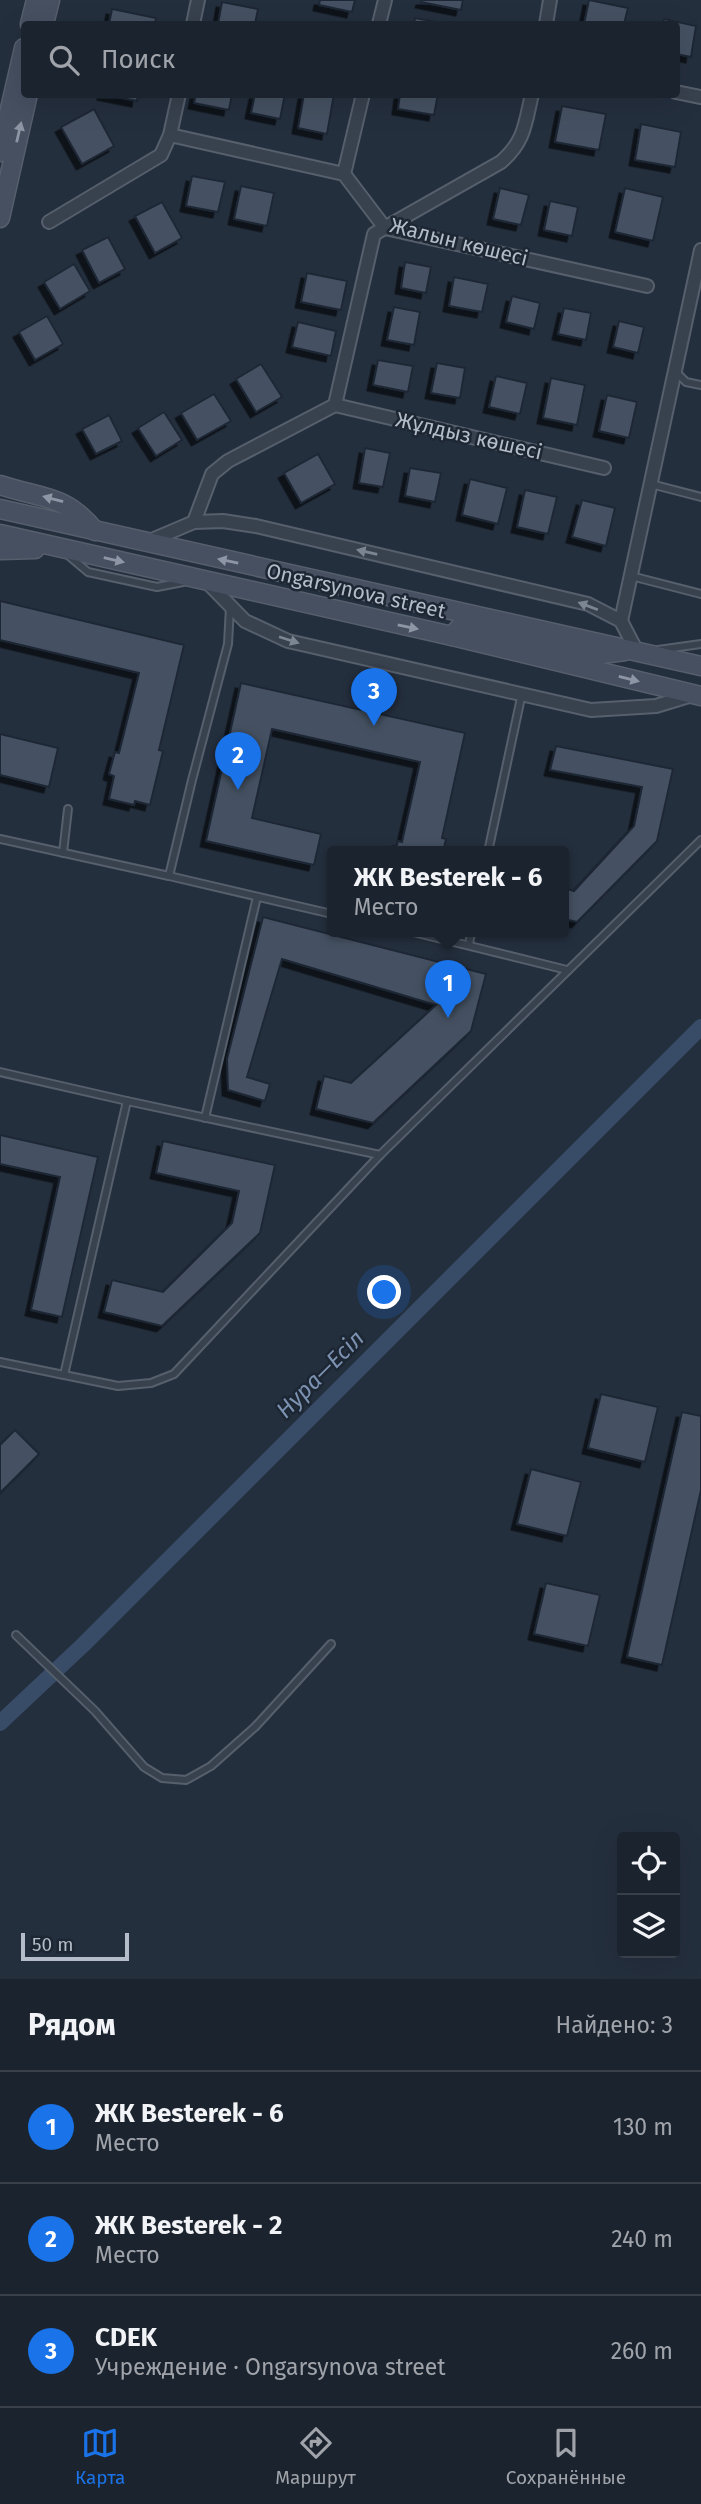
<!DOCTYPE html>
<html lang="ru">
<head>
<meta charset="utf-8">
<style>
  body { margin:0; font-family:"Fira Sans",sans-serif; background:#242b36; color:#f1f3f6 }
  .controls { position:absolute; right:21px; bottom:21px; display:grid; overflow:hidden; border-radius:7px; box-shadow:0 7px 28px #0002 }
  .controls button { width:63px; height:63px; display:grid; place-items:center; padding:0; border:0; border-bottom:2px solid #39404a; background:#1b232e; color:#f1f3f6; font:35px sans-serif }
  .scale { position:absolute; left:21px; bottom:18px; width:108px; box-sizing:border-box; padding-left:7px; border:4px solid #b4bcc9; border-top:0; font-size:19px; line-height:24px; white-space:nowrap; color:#b4bcc9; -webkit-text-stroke:5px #1d2633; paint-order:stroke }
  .you { position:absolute; left:385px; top:1293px; width:24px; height:24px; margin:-18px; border:5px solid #fff; border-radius:50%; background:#1a73e8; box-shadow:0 0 0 10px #1a73e833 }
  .badge { display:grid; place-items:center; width:46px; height:46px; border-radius:50%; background:#1a73e8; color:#fff; font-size:23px; font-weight:700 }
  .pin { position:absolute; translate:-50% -58px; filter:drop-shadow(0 2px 4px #0008) }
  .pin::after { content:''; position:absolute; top:37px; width:24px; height:21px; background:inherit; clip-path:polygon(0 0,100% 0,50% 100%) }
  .popup { position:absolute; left:327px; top:846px; width:242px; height:91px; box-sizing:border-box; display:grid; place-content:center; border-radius:7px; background:#1b232e; filter:drop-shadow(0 2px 5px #0005); font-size:23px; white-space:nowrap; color:#a0a4aa }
  .popup b { font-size:26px; color:#f1f3f6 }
  .popup::after { content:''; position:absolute; left:50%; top:100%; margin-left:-14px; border:14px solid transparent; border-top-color:#1b232e }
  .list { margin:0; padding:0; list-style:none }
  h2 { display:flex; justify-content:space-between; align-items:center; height:91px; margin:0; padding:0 28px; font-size:30px }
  h2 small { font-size:23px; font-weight:400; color:#a0a4aa }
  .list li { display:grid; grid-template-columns:46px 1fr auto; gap:21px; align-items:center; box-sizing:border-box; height:112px; padding:0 28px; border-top:2px solid #39404a }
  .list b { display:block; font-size:26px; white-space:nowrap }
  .list p { margin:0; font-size:23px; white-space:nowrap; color:#a0a4aa }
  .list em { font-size:23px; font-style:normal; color:#a0a4aa }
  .icon { flex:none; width:38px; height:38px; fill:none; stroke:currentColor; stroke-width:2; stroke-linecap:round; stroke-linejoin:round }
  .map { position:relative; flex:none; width:701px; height:1979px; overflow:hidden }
  .search { position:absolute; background:#1b232e; box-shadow:0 7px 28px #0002; left:21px; right:21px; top:21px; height:77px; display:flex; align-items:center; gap:18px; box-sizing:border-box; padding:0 24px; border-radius:7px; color:#a0a4aa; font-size:26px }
  .sheet { height:427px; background:#1b232e }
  nav { display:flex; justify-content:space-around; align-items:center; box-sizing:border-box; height:98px; border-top:2px solid #39404a; background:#1b232e; font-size:19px; color:#a0a4aa }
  nav a { display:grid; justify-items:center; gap:4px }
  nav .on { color:#1a73e8 }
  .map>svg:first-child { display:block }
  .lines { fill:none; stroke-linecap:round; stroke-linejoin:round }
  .canal { stroke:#394c67; stroke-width:16 }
  .building { fill:#455162; stroke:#1f2835; stroke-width:2; filter:url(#shadow) }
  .lane-casing { stroke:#565f6c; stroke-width:10 }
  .street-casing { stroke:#565f6c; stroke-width:16 }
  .secondary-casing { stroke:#565f6c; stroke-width:21 }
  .lane { stroke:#38414e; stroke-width:6 }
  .street { stroke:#38414e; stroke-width:12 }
  .secondary { stroke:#465061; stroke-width:18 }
  .oneway { fill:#8e96a5 }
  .oneway2 { fill:#7c8592 }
  .labels { text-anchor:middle; stroke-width:5; stroke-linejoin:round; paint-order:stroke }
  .street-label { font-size:21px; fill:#b4bcc9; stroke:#1d2633 }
  .water-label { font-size:23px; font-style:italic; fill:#7c92b1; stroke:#1d2633 }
</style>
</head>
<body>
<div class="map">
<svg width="701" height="1979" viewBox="0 0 701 1979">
  <defs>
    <filter id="shadow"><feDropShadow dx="-5.5" dy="5.5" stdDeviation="0" flood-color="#0009"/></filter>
  </defs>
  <rect width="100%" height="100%" fill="#242f3e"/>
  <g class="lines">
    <polyline class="canal" points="0,1723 84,1644 701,1027"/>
  </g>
  <g class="building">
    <polygon points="320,0 355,0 352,12 319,5"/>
    <polygon points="422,0 463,0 461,10 421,2"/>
    <polygon points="589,0 628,8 624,24 584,24"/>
    <polygon points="222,2 258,9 255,24 218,24"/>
    <polygon points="112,9 156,18 155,24 109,24"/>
    <polygon points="415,18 448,24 414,24"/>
    <polygon points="664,19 696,26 691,57 676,54 676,24 663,24"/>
    <polygon points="102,94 138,94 137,101"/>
    <polygon points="196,94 232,94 229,110 194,103"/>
    <polygon points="255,94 285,94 280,119 251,113"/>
    <polygon points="304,94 334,94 327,134 298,128"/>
    <polygon points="400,94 438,94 434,115 398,109"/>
    <polygon points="562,106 606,114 599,150 555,142"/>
    <polygon points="94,109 114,146 82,164 61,127"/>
    <polygon points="641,124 681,132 675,167 635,160"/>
    <polygon points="192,176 225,182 218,212 186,206"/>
    <polygon points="241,186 274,193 267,226 234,219"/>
    <polygon points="500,188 529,195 521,225 493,219"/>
    <polygon points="625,188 663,197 653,241 615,232"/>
    <polygon points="550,201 578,207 572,236 544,230"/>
    <polygon points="162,202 182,238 155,253 135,216"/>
    <polygon points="108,237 125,269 99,283 82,250"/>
    <polygon points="405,262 431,267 426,293 401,288"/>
    <polygon points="74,264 90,291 60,309 44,282"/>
    <polygon points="307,273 347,281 341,310 301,302"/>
    <polygon points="454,277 488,284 482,312 449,306"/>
    <polygon points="512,296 540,303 534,329 506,322"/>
    <polygon points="394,307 420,312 414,345 387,340"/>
    <polygon points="564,308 591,313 586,340 558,334"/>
    <polygon points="47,316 63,344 35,360 19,332"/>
    <polygon points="619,321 644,327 638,353 613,347"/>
    <polygon points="298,322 336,331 331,356 292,347"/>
    <polygon points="378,360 413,366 408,392 373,385"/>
    <polygon points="437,363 465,368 460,398 431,393"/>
    <polygon points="261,364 282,397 256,412 236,379"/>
    <polygon points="496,376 527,383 520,414 489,407"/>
    <polygon points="551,378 585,385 577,425 543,418"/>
    <polygon points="214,394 231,421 197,440 181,413"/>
    <polygon points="607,395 637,402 629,438 599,431"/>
    <polygon points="164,412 182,440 156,456 138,428"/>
    <polygon points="109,415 122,441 96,454 82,429"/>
    <polygon points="365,448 390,453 383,487 359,483"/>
    <polygon points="318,454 335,484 301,503 284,473"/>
    <polygon points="410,468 441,473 435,502 405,496"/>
    <polygon points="470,479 507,488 498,524 462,515"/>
    <polygon points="525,490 557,497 548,534 517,527"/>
    <polygon points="582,500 615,508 606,546 572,537"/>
    <polygon points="0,601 184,645 159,750 163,751 150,805 135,801 134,805 109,799 114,776 109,774 115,752 119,753 139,673 0,640"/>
    <polygon points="241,683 465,733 442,838 446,839 443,852 395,852 398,841 402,842 420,762 272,729 252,818 321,834 314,865 206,841"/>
    <polygon points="0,734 58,748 49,787 0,775"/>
    <polygon points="556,746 673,769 657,841 577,922 564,919 564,888 574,891 634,826 642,787 550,770"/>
    <polygon points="263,917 486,974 471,1031 373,1123 316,1109 324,1076 351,1083 436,1005 282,959 247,1077 270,1084 265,1101 228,1090 227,1059"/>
    <polygon points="0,1135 98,1157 62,1317 31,1310 60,1177 0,1164"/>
    <polygon points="163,1141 275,1165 260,1233 162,1326 104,1312 112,1280 163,1292 232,1223 239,1191 156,1173"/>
    <polygon points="601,1394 658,1407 645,1462 588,1448"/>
    <polygon points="682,1412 701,1416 701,1490 662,1665 627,1657"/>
    <polygon points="15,1430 39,1454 0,1493 0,1445"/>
    <polygon points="531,1469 581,1482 567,1536 517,1524"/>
    <polygon points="546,1583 600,1595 588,1646 534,1634"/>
  </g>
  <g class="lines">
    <g class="lane-casing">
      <g id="lane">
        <polyline points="676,372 686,382 701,385"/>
        <polyline points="651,484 701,497"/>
        <polyline points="69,556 88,572 157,587 183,582"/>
        <polyline points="631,576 701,594"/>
        <polyline points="658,650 701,644"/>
        <polyline points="0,839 169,876 192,780 228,644 230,607"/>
        <polyline points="488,852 522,693"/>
        <polyline points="63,853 68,809"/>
        <polyline points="169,876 332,914"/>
        <polyline points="413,932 567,970"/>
        <polyline points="469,945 471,932"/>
        <polyline points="0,1072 127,1101 380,1155"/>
        <polyline points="205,1118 257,897"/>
        <polyline points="0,1362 118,1386 151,1383 174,1374 380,1155 701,840"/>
        <polyline points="64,1375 127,1101"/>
        <polyline points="16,1635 95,1711 144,1767 162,1778 186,1780 211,1766 255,1727 331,1644"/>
      </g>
    </g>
    <g class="street-casing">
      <g id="street">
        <polyline points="193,24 198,0"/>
        <polyline points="379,24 385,0"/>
        <polyline points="546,24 550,0"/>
        <polyline points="676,92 700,97"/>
        <polyline points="170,135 344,174 385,228 647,286"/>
        <polyline points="344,174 363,94"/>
        <polyline points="49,222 161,155 170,135 179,94"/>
        <polyline points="335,405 604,468"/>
        <path d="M194,522L212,474L228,461L335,405L374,234L501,162C525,141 525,124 532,94"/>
        <polyline points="147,542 194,522 223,521 256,526 588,604 621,621 636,650"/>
        <polyline points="206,581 245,621 288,641 591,710 656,706 692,695"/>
        <polyline points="621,621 701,250"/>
      </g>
    </g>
    <g class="secondary-casing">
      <g id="secondary">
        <polyline points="30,24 36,0"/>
        <polyline points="44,24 50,0"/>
        <polyline points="0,152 24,48"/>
        <polyline points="0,218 28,94"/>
        <path d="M0,485C42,499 65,494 95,531"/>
        <polyline points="0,509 701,666"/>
        <polyline points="0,534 452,636 701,696"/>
        <polyline points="0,550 35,549"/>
        <polyline points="452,636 461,626 470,627 594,655 625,651"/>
      </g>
    </g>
    <use href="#lane" class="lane"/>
    <use href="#street" class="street"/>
    <use href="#secondary" class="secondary"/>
  </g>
  <defs><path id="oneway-solid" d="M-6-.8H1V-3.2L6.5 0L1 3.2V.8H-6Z" transform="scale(1.75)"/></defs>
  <g class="oneway">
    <use href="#oneway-solid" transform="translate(19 132) rotate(-77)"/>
    <use href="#oneway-solid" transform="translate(53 499) rotate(-165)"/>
    <use href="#oneway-solid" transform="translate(114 560) rotate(13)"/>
    <use href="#oneway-solid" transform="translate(228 561) rotate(-168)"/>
    <use href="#oneway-solid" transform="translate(408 627) rotate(12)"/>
    <use href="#oneway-solid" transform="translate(629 679) rotate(14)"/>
  </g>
  <g class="oneway2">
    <use href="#oneway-solid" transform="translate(367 552) rotate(-167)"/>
    <use href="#oneway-solid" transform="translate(588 606) rotate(-159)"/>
    <use href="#oneway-solid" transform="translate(289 640) rotate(18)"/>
  </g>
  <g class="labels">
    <g class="street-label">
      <text transform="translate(459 242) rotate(14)" y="7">Жалын көшесі</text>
      <text transform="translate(469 436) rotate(13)" y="7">Жұлдыз көшесі</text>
      <text transform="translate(356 591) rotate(13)" y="7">Ongarsynova street</text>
    </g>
    <g class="water-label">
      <text transform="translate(320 1374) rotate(-45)" y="8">Нура—Есіл</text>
    </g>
  </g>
</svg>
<div class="controls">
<button><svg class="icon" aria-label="locate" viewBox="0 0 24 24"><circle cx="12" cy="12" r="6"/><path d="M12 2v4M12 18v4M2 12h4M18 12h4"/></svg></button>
<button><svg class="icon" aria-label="layers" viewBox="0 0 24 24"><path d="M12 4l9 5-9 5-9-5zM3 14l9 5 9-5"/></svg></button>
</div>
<div class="scale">50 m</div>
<div class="you"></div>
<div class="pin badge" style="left:448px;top:1018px">1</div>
<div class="popup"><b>ЖК Besterek - 6</b>Место</div>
<div class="pin badge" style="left:238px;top:790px">2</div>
<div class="pin badge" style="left:374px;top:726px">3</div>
<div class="search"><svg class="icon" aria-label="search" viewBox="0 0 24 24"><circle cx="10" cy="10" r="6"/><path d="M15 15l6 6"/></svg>Поиск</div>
</div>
<section class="sheet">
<h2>Рядом<small>Найдено: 3</small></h2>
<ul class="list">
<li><span class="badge">1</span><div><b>ЖК Besterek - 6</b><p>Место</p></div><em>130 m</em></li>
<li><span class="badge">2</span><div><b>ЖК Besterek - 2</b><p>Место</p></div><em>240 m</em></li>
<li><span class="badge">3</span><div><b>CDEK</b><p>Учреждение · Ongarsynova street</p></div><em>260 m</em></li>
</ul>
</section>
<nav>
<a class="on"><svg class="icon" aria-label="map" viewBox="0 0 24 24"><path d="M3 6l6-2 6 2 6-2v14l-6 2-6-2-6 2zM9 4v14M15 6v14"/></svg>Карта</a>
<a><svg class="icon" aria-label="directions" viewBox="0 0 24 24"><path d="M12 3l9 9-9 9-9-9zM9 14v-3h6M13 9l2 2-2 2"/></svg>Маршрут</a>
<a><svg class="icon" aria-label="saved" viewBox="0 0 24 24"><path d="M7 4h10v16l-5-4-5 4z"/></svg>Сохранённые</a>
</nav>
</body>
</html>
